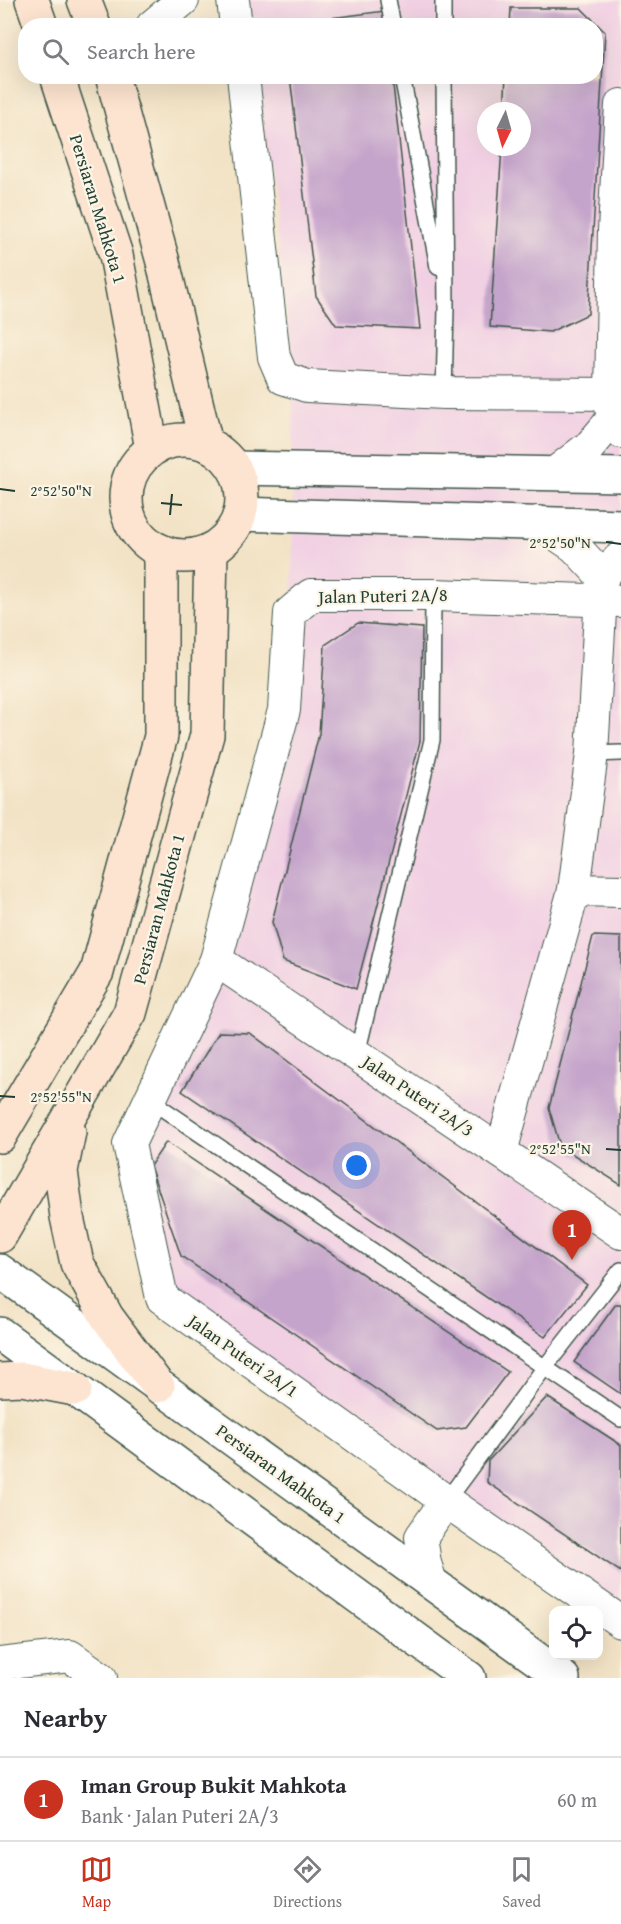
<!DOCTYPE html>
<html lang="en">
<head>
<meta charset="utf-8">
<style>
  body { margin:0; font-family:"Gentium Book Plus",serif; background:#f7f7f7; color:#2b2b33 }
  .controls { position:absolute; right:18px; bottom:18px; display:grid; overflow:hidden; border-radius:12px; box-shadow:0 6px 24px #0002 }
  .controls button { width:54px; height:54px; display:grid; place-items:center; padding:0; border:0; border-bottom:2px solid #e1e1e2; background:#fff; color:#2b2b33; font:30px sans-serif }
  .compass { position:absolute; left:477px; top:102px; width:54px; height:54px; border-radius:50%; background:#fff; box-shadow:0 6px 24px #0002; rotate:185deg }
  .you { position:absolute; left:357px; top:1166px; width:21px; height:21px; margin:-15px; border:4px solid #fff; border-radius:50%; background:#1a73e8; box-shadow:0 0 0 9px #1a73e833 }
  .badge { display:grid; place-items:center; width:39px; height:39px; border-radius:50%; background:#c8321e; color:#fff; font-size:20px; font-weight:700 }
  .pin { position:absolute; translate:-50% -50px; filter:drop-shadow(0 2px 3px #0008) }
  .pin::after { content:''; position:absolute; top:32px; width:21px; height:18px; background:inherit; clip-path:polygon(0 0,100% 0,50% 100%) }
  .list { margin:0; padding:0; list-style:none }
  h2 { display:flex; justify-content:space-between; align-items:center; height:78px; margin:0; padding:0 24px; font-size:26px }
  h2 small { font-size:20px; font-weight:400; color:#7c7c81 }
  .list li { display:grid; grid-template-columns:39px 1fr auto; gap:18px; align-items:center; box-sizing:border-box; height:84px; padding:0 24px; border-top:2px solid #e1e1e2 }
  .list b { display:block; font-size:22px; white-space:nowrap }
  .list p { margin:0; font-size:20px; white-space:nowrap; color:#7c7c81 }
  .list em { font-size:20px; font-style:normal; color:#7c7c81 }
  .icon { flex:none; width:33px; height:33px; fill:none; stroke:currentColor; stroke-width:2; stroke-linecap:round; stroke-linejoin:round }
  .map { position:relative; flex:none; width:621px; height:1678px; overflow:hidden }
  .search { position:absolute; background:#fff; box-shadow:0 6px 24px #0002; left:18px; right:18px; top:18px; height:66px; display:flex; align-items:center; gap:15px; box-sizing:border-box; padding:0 21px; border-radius:24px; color:#7c7c81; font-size:22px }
  .sheet { height:162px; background:#fff }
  nav { display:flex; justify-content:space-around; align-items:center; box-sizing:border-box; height:84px; border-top:2px solid #e1e1e2; background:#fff; font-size:16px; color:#7c7c81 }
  nav a { display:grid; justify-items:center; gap:3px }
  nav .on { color:#c8321e }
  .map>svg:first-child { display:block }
  .built { fill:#f1d0e3; fill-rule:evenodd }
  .building { fill:#c5a4cb }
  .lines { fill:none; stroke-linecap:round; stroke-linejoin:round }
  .service-casing { stroke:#3f564a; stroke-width:18 }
  .minor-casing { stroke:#3f564a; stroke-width:34 }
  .tertiary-casing { stroke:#3f564a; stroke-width:36 }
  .secondary-casing { stroke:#3f564a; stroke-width:36 }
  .service { stroke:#fff; stroke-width:15 }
  .minor { stroke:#fff; stroke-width:32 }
  .tertiary { stroke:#fff; stroke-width:33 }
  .secondary { stroke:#fde4d0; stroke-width:33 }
  .ticks { fill:none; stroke:#1f3d34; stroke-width:2 }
  .labels { text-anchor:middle; stroke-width:4.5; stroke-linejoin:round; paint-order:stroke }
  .street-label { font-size:18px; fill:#1f3d34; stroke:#fcf5e5 }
  .ticks-label { font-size:15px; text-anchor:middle; fill:#1f3d34; stroke:#fcf5e5; stroke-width:4.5; stroke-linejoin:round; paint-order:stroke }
</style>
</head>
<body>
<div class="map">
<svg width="621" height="1678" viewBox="0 0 621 1678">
  <rect width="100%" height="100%" fill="#fcf5e5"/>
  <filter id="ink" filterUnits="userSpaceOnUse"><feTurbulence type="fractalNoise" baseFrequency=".0167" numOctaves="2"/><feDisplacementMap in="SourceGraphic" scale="12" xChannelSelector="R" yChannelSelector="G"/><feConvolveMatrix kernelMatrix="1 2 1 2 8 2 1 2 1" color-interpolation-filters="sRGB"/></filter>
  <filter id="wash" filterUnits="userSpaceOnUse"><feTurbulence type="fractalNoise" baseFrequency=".008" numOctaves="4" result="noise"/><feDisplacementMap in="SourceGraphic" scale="24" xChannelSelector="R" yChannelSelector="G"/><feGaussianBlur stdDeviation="1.35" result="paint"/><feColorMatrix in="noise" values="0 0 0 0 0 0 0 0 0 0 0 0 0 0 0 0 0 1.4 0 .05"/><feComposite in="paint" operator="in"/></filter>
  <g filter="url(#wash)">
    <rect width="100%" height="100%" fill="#f3e3c6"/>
    <path class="built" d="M247,0H621V1608L170,1292L140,1146L292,717L293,368L257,77L596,76V26L250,25ZM486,111H522V147H486Z"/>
    <g id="blocks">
      <g class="building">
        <polygon points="511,8 581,8 605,32 588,314 550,332 490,327 502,147 522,147 522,111 504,111 506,76 596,76 596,26 510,26"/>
        <polygon points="385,11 387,26 303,26 307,21"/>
        <polygon points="290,76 392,76 420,329 336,325 316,296"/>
        <polygon points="358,623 422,628 420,741 356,989 283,961 272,922 319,734 325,645"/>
        <polygon points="593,936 621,937 621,1185 560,1146 549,1108"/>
        <polygon points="219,1032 250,1033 587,1285 545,1337 182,1091"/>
        <polygon points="166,1142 508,1372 466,1427 437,1431 181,1256 150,1166"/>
        <polygon points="616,1304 621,1304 621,1394 574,1362"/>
        <polygon points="547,1397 621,1445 621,1572 487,1482 488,1461"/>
      </g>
    </g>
  </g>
  <g filter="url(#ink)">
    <use href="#blocks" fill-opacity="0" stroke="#3f564a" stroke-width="1.5"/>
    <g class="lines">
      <g class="service-casing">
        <g id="service">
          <polyline points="388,0 393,26"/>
          <polyline points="443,0 443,26"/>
          <polyline points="402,76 438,267"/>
          <polyline points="444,76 446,308 444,393"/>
          <polyline points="592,754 621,753"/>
          <polyline points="357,1054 432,740 433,595"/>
          <polyline points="150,1100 621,1419"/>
          <polyline points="446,1501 545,1367 621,1270"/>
        </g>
      </g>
      <g class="minor-casing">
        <g id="minor">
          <polyline points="233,0 236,26"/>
          <polyline points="152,26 183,0"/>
          <polyline points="243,76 274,357 283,378 307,386 444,393 621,394"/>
          <polyline points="621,105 614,230 611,395 612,420 621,432"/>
          <polyline points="555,473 590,446 612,420"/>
          <polyline points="538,522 575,547 602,576"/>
          <polyline points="621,601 433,595 311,595 290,613 284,710 216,960 129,1144 162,1298 446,1501 621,1622"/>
          <polyline points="574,890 621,891"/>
          <polyline points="216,960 621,1233"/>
          <polyline points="501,1152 574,890 592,754 602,576 621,557"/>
          <polyline points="431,1582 425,1563 421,1537 446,1501"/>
          <polyline points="0,1664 70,1656 101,1678"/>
        </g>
      </g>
      <g class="tertiary-casing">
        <g id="tertiary">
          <polyline points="235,468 621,475"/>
          <polyline points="241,514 621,526"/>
          <polyline points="0,1271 563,1678"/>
          <polyline points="0,1334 469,1678"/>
        </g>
      </g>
      <g class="secondary-casing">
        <g id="secondary">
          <polyline points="32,0 41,26"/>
          <polyline points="84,0 94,26"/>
          <polyline points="57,76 116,255 152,449"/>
          <polyline points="112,76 163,262 206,444"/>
          <circle cx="184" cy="498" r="58"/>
          <polyline points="69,1132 61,1171 67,1217 77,1263 107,1317 158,1386"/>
          <polyline points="0,1136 97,972 161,736 161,551"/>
          <polyline points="0,1236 130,1013 207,735 211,550"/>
          <polyline points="0,1380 22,1379 75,1389"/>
        </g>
      </g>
      <use href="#service" class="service"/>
      <use href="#minor" class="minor"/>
      <use href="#tertiary" class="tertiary"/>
      <use href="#secondary" class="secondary"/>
    </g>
  </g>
  <path class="ticks" d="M0,489L15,491M161,503L182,505M170,515L172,494M606,542L621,544M0,1096L15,1097M606,1149L621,1150"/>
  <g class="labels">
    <g class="street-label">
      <text transform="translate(98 209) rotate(73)" y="6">Persiaran Mahkota 1</text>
      <text transform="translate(383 596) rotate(-1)" y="6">Jalan Puteri 2A/8</text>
      <text transform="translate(159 909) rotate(-75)" y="6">Persiaran Mahkota 1</text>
      <text transform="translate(418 1096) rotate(34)" y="6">Jalan Puteri 2A/3</text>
      <text transform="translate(243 1356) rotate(35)" y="6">Jalan Puteri 2A/1</text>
      <text transform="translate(281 1474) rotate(36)" y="6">Persiaran Mahkota 1</text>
    </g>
  </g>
  <g class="ticks-label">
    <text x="61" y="496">2°52'50"N</text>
    <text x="560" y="548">2°52'50"N</text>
    <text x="61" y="1102">2°52'55"N</text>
    <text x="560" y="1154">2°52'55"N</text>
  </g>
</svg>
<div class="controls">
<button><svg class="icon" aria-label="locate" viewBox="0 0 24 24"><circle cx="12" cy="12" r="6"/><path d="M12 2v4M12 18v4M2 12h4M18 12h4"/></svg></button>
</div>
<svg class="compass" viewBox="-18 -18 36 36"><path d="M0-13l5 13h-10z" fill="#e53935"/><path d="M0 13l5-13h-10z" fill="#7c7c81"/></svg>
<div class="you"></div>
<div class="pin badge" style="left:572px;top:1260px">1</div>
<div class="search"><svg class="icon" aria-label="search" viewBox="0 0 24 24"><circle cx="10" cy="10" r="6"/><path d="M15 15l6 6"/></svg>Search here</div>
</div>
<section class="sheet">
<h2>Nearby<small></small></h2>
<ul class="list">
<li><span class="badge">1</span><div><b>Iman Group Bukit Mahkota</b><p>Bank · Jalan Puteri 2A/3</p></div><em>60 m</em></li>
</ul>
</section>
<nav>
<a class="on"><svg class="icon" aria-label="map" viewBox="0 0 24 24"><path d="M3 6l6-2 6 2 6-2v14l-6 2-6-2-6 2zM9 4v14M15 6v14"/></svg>Map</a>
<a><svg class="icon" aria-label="directions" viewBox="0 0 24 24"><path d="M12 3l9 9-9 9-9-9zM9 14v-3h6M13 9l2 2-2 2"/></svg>Directions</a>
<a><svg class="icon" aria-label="saved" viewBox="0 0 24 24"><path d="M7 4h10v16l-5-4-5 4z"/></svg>Saved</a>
</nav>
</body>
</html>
